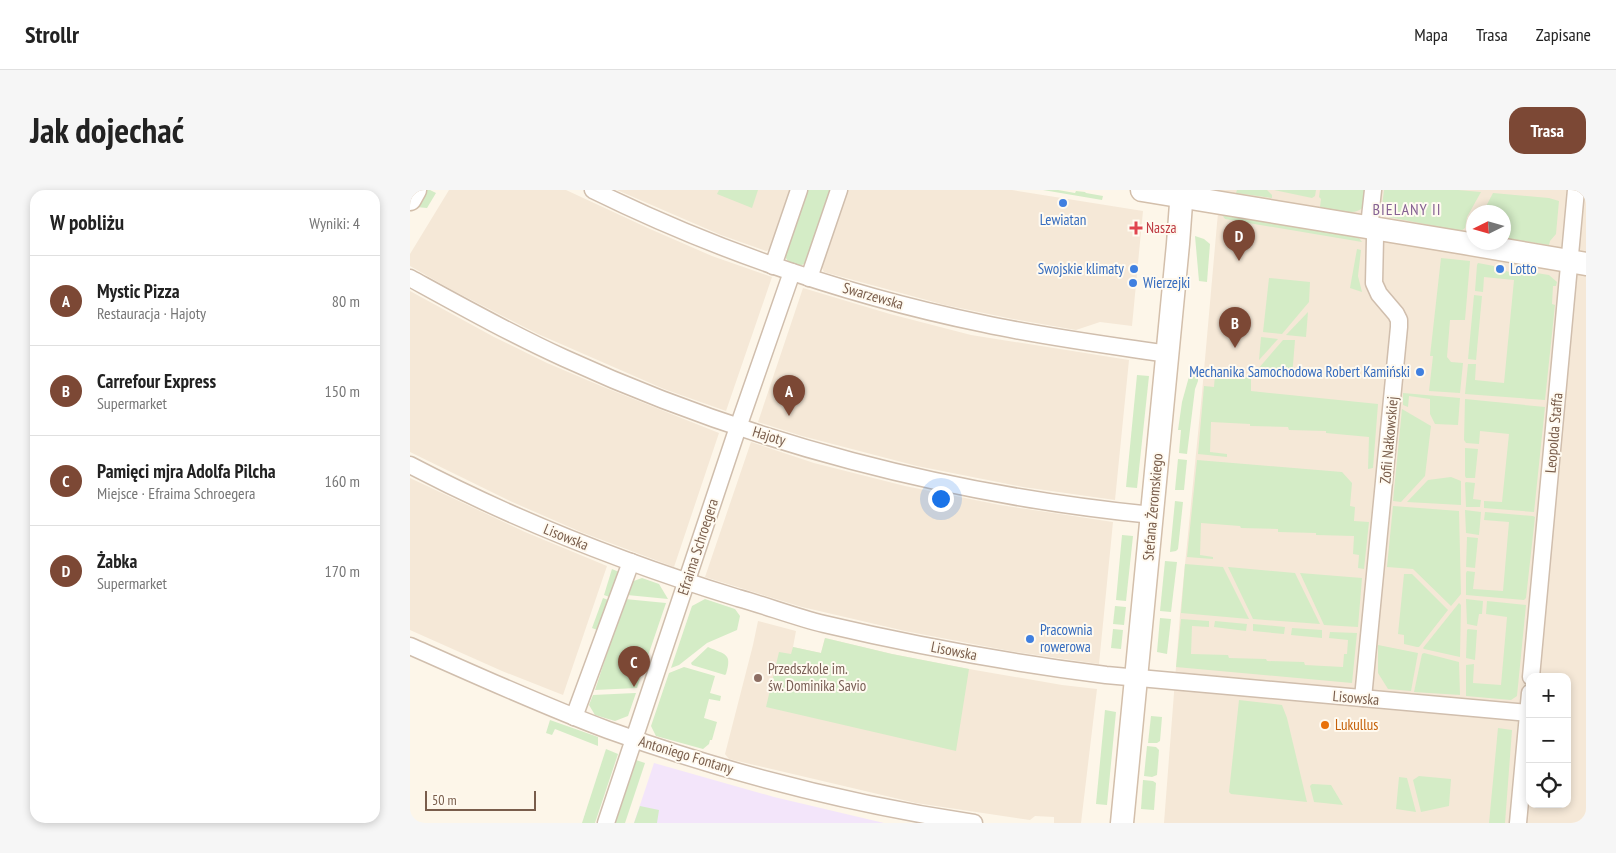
<!DOCTYPE html>
<html lang="pl">
<head>
<meta charset="utf-8">
<style>
  body { margin:0; font-family:"PT Sans Narrow",sans-serif; background:#f6f6f6; color:#222 }
  .controls { position:absolute; right:15px; bottom:15px; display:grid; overflow:hidden; border-radius:10px; box-shadow:0 2px 8px #0003 }
  .controls button { width:45px; height:45px; display:grid; place-items:center; padding:0; border:0; border-bottom:1px solid #e0e0e0; background:#fff; color:#222; font:25px sans-serif }
  .compass { position:absolute; left:1056px; top:15px; width:45px; height:45px; border-radius:50%; background:#fff; box-shadow:0 2px 8px #0003; rotate:265deg }
  .scale { position:absolute; left:15px; bottom:12px; width:111px; box-sizing:border-box; padding-left:5px; border:2px solid #795d4b; border-top:0; font-size:14px; line-height:18px; white-space:nowrap; color:#795d4b; -webkit-text-stroke:4px #fffaf0; paint-order:stroke }
  .you { position:absolute; left:530px; top:308px; width:18px; height:18px; margin:-12px; border:4px solid #fff; border-radius:50%; background:#1a73e8; box-shadow:0 0 0 8px #1a73e833 }
  .badge { display:grid; place-items:center; width:32px; height:32px; border-radius:50%; background:#7c4835; color:#fff; font-size:16px; font-weight:700 }
  .pin { position:absolute; translate:-50% -41px; filter:drop-shadow(0 1px 2px #0008) }
  .pin::after { content:''; position:absolute; top:26px; width:18px; height:15px; background:inherit; clip-path:polygon(0 0,100% 0,50% 100%) }
  .list { margin:0; padding:0; list-style:none }
  h2 { display:flex; justify-content:space-between; align-items:center; height:65px; margin:0; padding:0 20px; font-size:21px }
  h2 small { font-size:16px; font-weight:400; color:#767676 }
  .list li { display:grid; grid-template-columns:32px 1fr auto; gap:15px; align-items:center; box-sizing:border-box; height:90px; padding:0 20px; border-top:1px solid #e0e0e0 }
  .list b { display:block; font-size:19px; white-space:nowrap }
  .list p { margin:0; font-size:16px; white-space:nowrap; color:#767676 }
  .list em { font-size:16px; font-style:normal; color:#767676 }
  .icon { flex:none; width:28px; height:28px; fill:none; stroke:currentColor; stroke-width:2; stroke-linecap:round; stroke-linejoin:round }
  .map { position:relative; flex:none; width:1176px; height:633px; overflow:hidden; border-radius:15px }
  header { display:flex; align-items:center; gap:30px; box-sizing:border-box; height:70px; padding:0 25px; background:#fff; border-bottom:1px solid #e0e0e0 }
  header strong { font-size:24px }
  nav { display:flex; gap:28px; margin-inline-start:auto; font-size:18px }
  .intro { display:flex; align-items:center; justify-content:space-between; box-sizing:border-box; height:120px; padding:0 30px }
  h1 { margin:0; font-size:35px }
  .button { padding:12px 22px; border-radius:15px; background:#7c4835; color:#fff; font-size:18px; font-weight:700 }
  main { display:flex; gap:30px; padding:0 30px }
  aside { flex:1; background:#fff; border-radius:15px; box-shadow:0 2px 8px #0003 }
  .map>svg:first-child { display:block }
  .residential { fill:#f5e8d7; fill-rule:evenodd }
  .education { fill:#f3e5fa }
  .green { fill:#d4ecc6 }
  .lines { fill:none; stroke-linecap:round; stroke-linejoin:round }
  .street-casing { stroke:#d0bead; stroke-width:19 }
  .secondary-casing { stroke:#d3bfab; stroke-width:25 }
  .street { stroke:#fff; stroke-width:16 }
  .secondary { stroke:#fff; stroke-width:22 }
  .shop-dot { fill:#3f7fe0; stroke:#fffaf0; stroke-width:2 }
  .health-dot { fill:#e0444e; stroke:#fffaf0; stroke-width:2 }
  .education-dot { fill:#8d6e63; stroke:#fffaf0; stroke-width:2 }
  .food-dot { fill:#e8710a; stroke:#fffaf0; stroke-width:2 }
  .labels { text-anchor:middle; stroke-width:4; stroke-linejoin:round; paint-order:stroke }
  .shop-label { font-size:15px; fill:#366cbe; stroke:#fffaf0; text-anchor:start }
  .health-label { font-size:15px; fill:#be3a42; stroke:#fffaf0; text-anchor:start }
  .street-label { font-size:15px; fill:#795d4b; stroke:#fffaf0 }
  .education-label { font-size:15px; fill:#785e54; stroke:#fffaf0; text-anchor:start }
  .food-label { font-size:15px; fill:#c56008; stroke:#fffaf0; text-anchor:start }
  .neighbourhood-label { font-size:16px; letter-spacing:1px; fill:#866394; stroke:#fffaf0 }
</style>
</head>
<body>
<header>
<strong>Strollr</strong>
<nav><a>Mapa</a><a>Trasa</a><a>Zapisane</a></nav>
</header>
<div class="intro"><h1>Jak dojechać</h1><a class="button">Trasa</a></div>
<main>
<aside>
<h2>W pobliżu<small>Wyniki: 4</small></h2>
<ul class="list">
<li><span class="badge">A</span><div><b>Mystic Pizza</b><p>Restauracja · Hajoty</p></div><em>80 m</em></li>
<li><span class="badge">B</span><div><b>Carrefour Express</b><p>Supermarket</p></div><em>150 m</em></li>
<li><span class="badge">C</span><div><b>Pamięci mjra Adolfa Pilcha</b><p>Miejsce · Efraima Schroegera</p></div><em>160 m</em></li>
<li><span class="badge">D</span><div><b>Żabka</b><p>Supermarket</p></div><em>170 m</em></li>
</ul>
</aside>
<div class="map">
<svg width="1176" height="633" viewBox="0 0 1176 633">
  <rect width="100%" height="100%" fill="#fdf6e9"/>
  <g class="residential">
    <polygon points="39,0 156,0 240,39 302,66 362,87 316,221 254,199 128,144 42,100 0,76 0,64"/>
    <polygon points="207,0 380,0 362,51 359,60 356,61 311,45"/>
    <polygon points="437,0 602,0 733,21 722,136 690,132 666,140 603,129 535,115 414,82 411,76"/>
    <path d="M810,0H1176V633H754L770,425L792,203ZM1064,22H1094V52H1064ZM1120,487H1157V614H1120Z"/>
    <polygon points="393,98 480,124 561,145 719,170 705,310 613,297 507,276 392,246 348,232"/>
    <polygon points="0,101 84,147 137,173 191,196 309,243 264,377 171,342 100,311 0,262"/>
    <polygon points="341,252 404,273 495,296 590,315 703,332 689,474 600,461 495,441 392,417 295,387"/>
    <polygon points="0,288 115,342 197,376 153,505 92,481 0,440"/>
    <polygon points="348,431 386,441 383,457 411,463 415,448 482,464 559,479 652,495 687,499 671,633 644,633 644,627 625,626 620,630 506,613 319,569 315,564 343,455"/>
  </g>
  <polygon class="education" points="244,573 364,607 474,633 224,633"/>
  <g class="green">
    <polygon points="17,0 20,0 26,3 17,18 6,17"/>
    <polygon points="309,0 348,0 342,18 307,4"/>
    <path d="M394,0H422L397,72C388,79 379,76 375,66Z"/>
    <polygon points="633,0 648,0 665,3 666,1 675,2 676,3 693,6 692,10"/>
    <polygon points="827,0 857,0 862,5 862,8 826,3"/>
    <polygon points="864,0 906,0 905,6 902,8"/>
    <path d="M910,0H957C956,4 957,9 956,12C950,30 922,19 910,17L911,9L909,7Z"/>
    <path d="M974,0H1048L1071,2L1057,27L1055,38L1051,41L978,27C970,20 973,10 974,0Z"/>
    <polygon points="1083,3 1139,8 1149,11 1146,44 1140,51 1139,55 1094,48 1094,22 1073,22"/>
    <polygon points="812,25 946,47 949,48 952,52 815,29"/>
    <polygon points="785,46 794,49 800,54 797,92 789,91"/>
    <polygon points="947,59 951,60 948,86 952,102 940,98"/>
    <polygon points="1031,68 1060,71 1055,130 1040,130 1037,167 1041,172 1053,173 1050,203 1019,201 1023,166 1020,166"/>
    <polygon points="1068,73 1084,76 1084,82 1095,83 1096,81 1107,84 1108,80 1139,85 1147,92 1146,96 1143,96 1142,114 1145,115 1135,210 1055,204 1058,174 1066,174 1065,190 1094,193 1104,90 1074,87 1073,102 1065,101 1067,75"/>
    <polygon points="859,88 900,92 899,112 872,144 853,142"/>
    <polygon points="1064,105 1072,106 1066,170 1058,169"/>
    <polygon points="898,122 896,147 876,145"/>
    <polygon points="851,147 868,149 849,170"/>
    <polygon points="873,150 885,150 882,187 848,184 848,179"/>
    <polygon points="780,183 788,183 788,191 785,199 777,264 769,263 771,240 768,240 772,212"/>
    <polygon points="805,184 841,187 841,201 968,214 963,278 958,279 959,247 916,243 916,241 879,240 878,237 840,236 840,234 801,232 800,262 817,264 817,267 788,264 794,196 804,197"/>
    <polygon points="727,185 739,186 727,298 716,297"/>
    <polygon points="993,203 1050,208 1048,235 1025,234 1020,224 1020,209 999,206 998,217 993,215"/>
    <polygon points="1055,209 1135,217 1124,322 1074,318 1074,311 1092,312 1099,244 1070,241 1069,254 1056,253 1054,250"/>
    <polygon points="992,219 1021,236 1015,286 991,312 983,311"/>
    <polygon points="1055,258 1068,259 1065,288 1056,288 1055,286"/>
    <polygon points="768,269 777,270 774,300 765,300"/>
    <polygon points="787,270 932,282 942,293 940,316 945,317 944,331 959,332 954,379 948,378 949,365 943,364 944,346 906,345 906,343 868,342 868,339 831,338 830,336 791,333 790,365 803,367 803,369 777,367"/>
    <polygon points="1041,287 1051,291 1051,315 997,312 1018,290"/>
    <polygon points="1056,292 1065,293 1063,309 1071,310 1070,317 1056,317 1055,293"/>
    <polygon points="765,311 773,312 768,359 766,361 760,362"/>
    <polygon points="983,316 1049,321 1051,404 1041,416 1003,379 977,377"/>
    <polygon points="1055,320 1071,322 1069,345 1056,343"/>
    <polygon points="1075,322 1123,326 1125,327 1116,408 1114,410 1056,405 1056,383 1057,381 1065,382 1063,399 1093,401 1099,332 1074,330"/>
    <polygon points="712,345 723,346 716,411 706,410"/>
    <polygon points="1057,347 1068,348 1065,378 1056,377"/>
    <polygon points="755,371 767,372 761,422 750,421"/>
    <polygon points="775,374 813,377 839,429 771,423"/>
    <polygon points="818,377 885,383 910,434 843,429"/>
    <polygon points="202,379 209,382 202,408 194,405"/>
    <polygon points="890,383 952,388 948,437 914,435"/>
    <polygon points="994,384 1002,384 1038,420 1009,457 1007,457 994,454 994,445 988,444"/>
    <polygon points="232,388 249,394 258,409 217,405 221,392"/>
    <polygon points="193,408 201,411 190,441 182,438"/>
    <polygon points="215,409 256,413 227,498 185,500"/>
    <polygon points="295,409 325,419 330,426 327,440 297,453 269,475 261,478 282,416"/>
    <polygon points="1056,409 1073,411 1072,424 1069,424 1067,436 1057,434"/>
    <polygon points="1077,411 1116,415 1107,506 1101,510 1056,506 1056,475 1064,474 1063,493 1091,495 1097,427 1076,424"/>
    <polygon points="1049,413 1051,415 1050,467 1014,459 1013,458"/>
    <polygon points="705,416 716,417 714,435 703,434"/>
    <polygon points="750,428 761,429 757,464 747,462"/>
    <polygon points="771,429 799,431 799,437 782,436 781,464 818,465 819,468 856,469 857,471 894,472 895,475 933,477 934,464 937,464 938,450 919,448 920,442 947,443 942,493 766,477"/>
    <polygon points="805,431 837,434 836,441 804,437"/>
    <polygon points="843,434 875,437 874,444 843,441"/>
    <polygon points="882,438 912,440 912,448 881,445"/>
    <polygon points="703,439 713,440 711,459 701,458"/>
    <polygon points="1058,439 1067,440 1065,470 1056,468 1057,440"/>
    <polygon points="415,448 482,464 559,479 546,561 356,517 369,462 381,464 383,457 411,463"/>
    <polygon points="968,455 1008,463 1001,501 978,499 968,483"/>
    <path d="M298,457C316,465 322,463 316,484L315,485L282,475L281,473Z"/>
    <polygon points="1014,463 1049,472 1050,505 1004,502 1012,464"/>
    <polygon points="274,477 305,486 300,503 311,506 310,511 299,509 294,528 307,532 302,550 300,550 299,554 293,559 246,546 241,536 259,483"/>
    <polygon points="225,503 226,503 218,526 205,531 185,525 179,515 183,505"/>
    <polygon points="829,510 872,515 877,528 897,612 821,604 819,602"/>
    <polygon points="695,520 706,522 697,615 686,614"/>
    <polygon points="741,526 752,527 750,551 747,553 738,553"/>
    <polygon points="140,530 188,547 188,556 145,539 142,545 136,543"/>
    <polygon points="1088,538 1102,540 1095,633 1079,633"/>
    <polygon points="737,556 746,557 749,560 747,585 742,587 734,586"/>
    <polygon points="196,559 208,564 185,633 172,633"/>
    <polygon points="226,570 235,573 215,633 205,633"/>
    <polygon points="1009,586 1041,589 1039,616 1011,622 1003,590"/>
    <polygon points="989,587 997,588 1006,622 986,619"/>
    <polygon points="733,590 743,591 746,593 744,620 731,619"/>
    <polygon points="902,594 921,595 933,615 904,612 900,596"/>
    <polygon points="230,616 249,620 247,633 224,633"/>
  </g>
  <g class="lines">
    <g class="street-casing">
      <g id="street">
        <path d="M183,0C307,61 439,106 575,134C635,147 697,155 758,164"/>
        <polyline points="363,76 389,0"/>
        <path d="M0,88C51,116 101,144 154,168C339,253 540,305 742,325"/>
        <polyline points="399,88 429,0"/>
        <path d="M0,275C105,330 214,373 328,408C357,416 385,427 414,434C507,456 602,473 696,485L1118,523"/>
        <path d="M0,456C66,485 131,515 198,540C317,583 439,614 564,633"/>
        <polyline points="1121,487 1166,0"/>
        <polyline points="953,508 989,137 989,130 986,124 969,104 964,93 965,48 960,27 963,0"/>
        <polyline points="164,527 221,372"/>
        <polyline points="196,633 325,246 382,82"/>
        <polyline points="1108,633 1120,503"/>
      </g>
    </g>
    <g class="secondary-casing">
      <g id="secondary">
        <polyline points="732,0 1054,53 1176,74"/>
        <polyline points="0,9 5,0"/>
        <polyline points="712,633 768,54 772,0"/>
      </g>
    </g>
    <use href="#street" class="street"/>
    <use href="#secondary" class="secondary"/>
  </g>
  <g class="shop-dot">
    <circle cx="653" cy="13" r="5"/>
    <circle cx="724" cy="79" r="5"/>
    <circle cx="1090" cy="79" r="5"/>
    <circle cx="723" cy="93" r="5"/>
    <circle cx="1010" cy="182" r="5"/>
    <circle cx="620" cy="449" r="5"/>
  </g>
  <path class="health-dot" d="M723.5 30.5h5v5h5v5h-5v5h-5v-5h-5v-5h5z"/>
  <circle class="education-dot" cx="348" cy="488" r="5"/>
  <circle class="food-dot" cx="915" cy="535" r="5"/>
  <g class="labels">
    <g class="shop-label">
      <text x="653" y="35" text-anchor="middle">Lewiatan</text>
      <text x="714" y="84" text-anchor="end">Swojskie klimaty</text>
      <text x="1100" y="84">Lotto</text>
      <text x="733" y="98">Wierzejki</text>
      <text x="1000" y="187" text-anchor="end">Mechanika Samochodowa Robert Kamiński</text>
      <text x="630" y="445">Pracownia<tspan x="630" dy="17">rowerowa</tspan></text>
    </g>
    <g class="health-label">
      <text x="736" y="43">Nasza</text>
    </g>
    <g class="street-label">
      <text transform="translate(463 106) rotate(16)" y="5">Swarzewska</text>
      <text transform="translate(1144 243) rotate(-85)" y="5">Leopolda Staffa</text>
      <text transform="translate(359 246) rotate(17)" y="5">Hajoty</text>
      <text transform="translate(979 250) rotate(-85)" y="5">Zofii Nałkowskiej</text>
      <text transform="translate(743 317) rotate(-85)" y="5">Stefana Żeromskiego</text>
      <text transform="translate(156 347) rotate(22)" y="5">Lisowska</text>
      <text transform="translate(288 357) rotate(-72)" y="5">Efraima Schroegera</text>
      <text transform="translate(544 461) rotate(11)" y="5">Lisowska</text>
      <text transform="translate(946 508) rotate(5)" y="5">Lisowska</text>
      <text transform="translate(276 565) rotate(17)" y="5">Antoniego Fontany</text>
    </g>
    <g class="education-label">
      <text x="358" y="484">Przedszkole im.<tspan x="358" dy="17">św. Dominika Savio</tspan></text>
    </g>
    <g class="food-label">
      <text x="925" y="540">Lukullus</text>
    </g>
    <g class="neighbourhood-label">
      <text x="997" y="25">BIELANY II</text>
    </g>
  </g>
</svg>
<div class="controls">
<button>+</button>
<button>−</button>
<button><svg class="icon" aria-label="locate" viewBox="0 0 24 24"><circle cx="12" cy="12" r="6"/><path d="M12 2v4M12 18v4M2 12h4M18 12h4"/></svg></button>
</div>
<svg class="compass" viewBox="-18 -18 36 36"><path d="M0-13l5 13h-10z" fill="#e53935"/><path d="M0 13l5-13h-10z" fill="#767676"/></svg>
<div class="scale">50 m</div>
<div class="you"></div>
<div class="pin badge" style="left:379px;top:226px">A</div>
<div class="pin badge" style="left:825px;top:158px">B</div>
<div class="pin badge" style="left:224px;top:497px">C</div>
<div class="pin badge" style="left:829px;top:71px">D</div>
</div>
</main>
</body>
</html>
